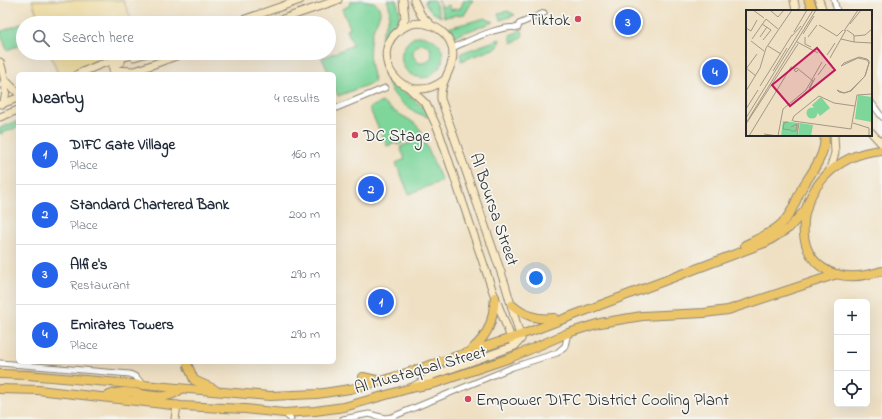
<!DOCTYPE html>
<html lang="en">
<head>
<meta charset="utf-8">
<style>
  body { margin:0; font-family:"Indie Flower",sans-serif; background:#f6f6f7; color:#1f2937 }
  .controls { position:absolute; right:12px; bottom:12px; display:grid; overflow:hidden; border-radius:6px; box-shadow:0 4px 16px #0002 }
  .controls button { width:36px; height:36px; display:grid; place-items:center; padding:0; border:0; border-bottom:1px solid #e0e1e3; background:#fff; color:#1f2937; font:20px sans-serif }
  .you { position:absolute; left:536px; top:278px; width:14px; height:14px; margin:-10px; border:3px solid #fff; border-radius:50%; background:#1a73e8; box-shadow:0 0 0 6px #1a73e833 }
  .badge { display:grid; place-items:center; width:26px; height:26px; border-radius:50%; background:#2563eb; color:#fff; font-size:13px; font-weight:700 }
  .pin { position:absolute; translate:-50% -50%; border:2px solid #fff; box-shadow:0 1px 4px #0006 }
  .list { margin:0; padding:0; list-style:none }
  h2 { display:flex; justify-content:space-between; align-items:center; height:52px; margin:0; padding:0 16px; font-size:17px }
  h2 small { font-size:13px; font-weight:400; color:#747a83 }
  .list li { display:grid; grid-template-columns:26px 1fr auto; gap:12px; align-items:center; box-sizing:border-box; height:60px; padding:0 16px; border-top:1px solid #e0e1e3 }
  .list b { display:block; font-size:15px; white-space:nowrap }
  .list p { margin:0; font-size:13px; white-space:nowrap; color:#747a83 }
  .list em { font-size:13px; font-style:normal; color:#747a83 }
  .icon { flex:none; width:22px; height:22px; fill:none; stroke:currentColor; stroke-width:2; stroke-linecap:round; stroke-linejoin:round }
  .map { position:relative; flex:none; width:882px; height:419px; overflow:hidden }
  .search { position:absolute; background:#fff; box-shadow:0 4px 16px #0002; left:16px; top:16px; width:320px; height:44px; display:flex; align-items:center; gap:10px; box-sizing:border-box; padding:0 14px; border-radius:22px; color:#747a83; font-size:15px }
  .panel { position:absolute; background:#fff; box-shadow:0 4px 16px #0002; left:16px; top:72px; width:320px; height:292px; border-radius:6px }
  .map>svg:first-child { display:block }
  .green { fill:#7ed69b; stroke:#548063; fill-rule:evenodd }
  .sand { fill:#eeda9e; stroke:#8c8264 }
  .lines { fill:none; stroke-linecap:round; stroke-linejoin:round }
  .street-casing { stroke:#8d8677; stroke-width:7 }
  .secondary-casing { stroke:#8d8677; stroke-width:9 }
  .primary-casing { stroke:#8d8677; stroke-width:10 }
  .highway-casing { stroke:#8d8677; stroke-width:11 }
  .street { stroke:#fff; stroke-width:5 }
  .secondary { stroke:#f8e8c3; stroke-width:7 }
  .primary { stroke:#edc569; stroke-width:8 }
  .highway { stroke:#edc569; stroke-width:9 }
  .poi-dot { fill:#d1495b; stroke:#f6f6f2; stroke-width:1.5 }
  .labels { text-anchor:middle; stroke-width:3.5; stroke-linejoin:round; paint-order:stroke }
  .poi-label { font-size:17px; fill:#2b2b2b; stroke:#f6f6f2; text-anchor:start }
  .street-label { font-size:17px; fill:#2b2b2b; stroke:#f6f6f2 }
  .inset-road { fill:none; stroke:#a19886; stroke-width:1 }
  .view { fill:#c2185b; fill-opacity:0.15; stroke:#c2185b; stroke-width:2 }
  .inset-edge { fill:none; stroke:#2b2b2b; stroke-width:2 }
</style>
</head>
<body>
<div class="map">
<svg width="882" height="419" viewBox="0 0 882 419">
  <rect width="100%" height="100%" fill="#f6f6f2"/>
  <filter id="ink" filterUnits="userSpaceOnUse"><feTurbulence type="fractalNoise" baseFrequency=".025" numOctaves="2"/><feDisplacementMap in="SourceGraphic" scale="8" xChannelSelector="R" yChannelSelector="G"/><feConvolveMatrix kernelMatrix="1 2 1 2 8 2 1 2 1" color-interpolation-filters="sRGB"/></filter>
  <filter id="wash" filterUnits="userSpaceOnUse"><feTurbulence type="fractalNoise" baseFrequency=".012" numOctaves="4" result="noise"/><feDisplacementMap in="SourceGraphic" scale="16" xChannelSelector="R" yChannelSelector="G"/><feGaussianBlur stdDeviation="0.9" result="paint"/><feColorMatrix in="noise" values="0 0 0 0 0 0 0 0 0 0 0 0 0 0 0 0 0 1.4 0 .05"/><feComposite in="paint" operator="in"/></filter>
  <g filter="url(#wash)">
    <rect width="100%" height="100%" fill="#efe0c3"/>
    <g class="green">
      <path d="M361,0L374,2C378,5 380,8 380,13C379,18 375,24 373,30C367,49 369,64 375,82L338,96L334,86V74H329L322,58L353,45L347,30L350,28L342,9L349,6L350,2Z"/>
      <path d="M387,0H396L400,11L399,18L382,43C378,28 396,19 387,0Z"/>
      <polygon points="426,0 434,0 441,17 432,12 425,3"/>
      <polygon points="438,0 443,7 449,5 451,10 458,8 460,9 464,0 473,0 465,14 444,17"/>
      <polygon points="508,11 515,15 501,20 498,13"/>
      <polygon points="485,18 493,22 455,36 448,28"/>
      <polygon points="23,23 23,44 7,50 0,32"/>
      <polygon points="522,30 523,35 520,39 512,43 510,35"/>
      <path d="M417,36C435,35 449,49 440,67L429,77C401,83 390,48 417,36ZM424,44L430,48L432,57L425,63H419L413,56C412,49 417,44 424,44Z"/>
      <polygon points="500,39 498,47 461,61 461,53"/>
      <path d="M383,65C390,89 415,95 428,114V117C403,110 386,91 383,65Z"/>
      <path d="M382,102C395,116 415,117 423,134L397,145L396,143L387,146L369,108Z"/>
      <polygon points="18,121 18,127 0,134 0,128"/>
      <polygon points="423,138 442,181 409,194 396,163 405,159 400,147"/>
    </g>
    <g class="sand">
      <polygon points="32,0 123,0 133,23 40,23"/>
      <polygon points="217,16 220,23 196,23"/>
      <polygon points="50,53 126,53 107,55 71,74 58,74"/>
    </g>
  </g>
  <g filter="url(#ink)">
    <g class="lines">
      <g class="street-casing">
        <g id="street">
          <polyline points="834,0 837,11"/>
          <path d="M452,48C469,41 501,24 518,28L519,24L544,13"/>
          <polyline points="871,102 882,117"/>
          <polyline points="334,109 385,88"/>
          <polyline points="0,363 130,374 136,377 143,385"/>
          <polyline points="284,413 291,419"/>
          <polyline points="343,419 369,414 385,418 392,417 513,367 557,353 565,346 568,333"/>
        </g>
      </g>
      <g class="secondary-casing">
        <g id="secondary">
          <polyline points="414,0 421,15 431,25"/>
          <polyline points="794,0 796,11"/>
          <polyline points="819,0 823,11"/>
          <polyline points="234,23 300,0"/>
          <polyline points="271,23 338,0"/>
          <polyline points="399,30 405,18 403,0"/>
          <polyline points="134,57 147,53"/>
          <path d="M0,62C4,76 9,89 3,104"/>
          <polyline points="121,62 113,65 113,70 134,71"/>
          <polyline points="130,73 184,53"/>
          <polyline points="78,74 99,65 138,53"/>
          <polyline points="6,81 18,93"/>
          <polyline points="409,88 426,104 438,129 493,292 513,343"/>
          <polyline points="1,104 18,98"/>
          <polyline points="0,117 18,110"/>
          <polyline points="871,132 882,144"/>
          <polyline points="829,172 835,153 834,135"/>
          <path d="M411,388L433,375L515,346L521,339L505,284L441,99C439,80 457,67 452,47C449,36 440,28 429,25C420,22 411,23 403,28C363,51 402,112 444,80"/>
          <polyline points="175,419 177,405"/>
        </g>
      </g>
      <g class="primary-casing">
        <g id="primary">
          <path d="M882,150C780,159 775,305 882,271"/>
          <path d="M745,245C757,239 770,234 780,225C792,215 795,201 802,188C813,170 825,157 825,135"/>
          <path d="M512,305C525,316 537,320 554,318"/>
          <path d="M472,349C490,334 493,319 495,297"/>
          <polyline points="188,366 194,380 214,389"/>
          <polyline points="0,374 28,375 270,396 317,394 350,389 382,381 529,332 767,242 789,228 807,208"/>
          <polyline points="363,377 381,381"/>
          <polyline points="0,389 38,390 181,406 245,409 284,413 315,411 344,407 411,388 436,383 510,358 568,333 600,323 642,316 704,313 728,310 837,274"/>
          <path d="M106,397C129,382 160,408 181,389"/>
        </g>
      </g>
      <g class="highway-casing">
        <polyline id="highway" points="809,0 813,11"/>
      </g>
      <use href="#street" class="street"/>
      <use href="#secondary" class="secondary"/>
      <use href="#primary" class="primary"/>
      <use href="#highway" class="highway"/>
    </g>
  </g>
  <g class="poi-dot">
    <circle cx="578" cy="19" r="4"/>
    <circle cx="355" cy="135" r="4"/>
    <circle cx="468" cy="399" r="4"/>
  </g>
  <g class="labels">
    <g class="poi-label">
      <text x="570" y="25" text-anchor="end">Tiktok</text>
      <text x="363" y="141">DC Stage</text>
      <text x="476" y="405">Empower DIFC District Cooling Plant</text>
    </g>
    <g class="street-label">
      <text transform="translate(495 209) rotate(71)" y="6">Al Boursa Street</text>
      <text transform="translate(420 369) rotate(-16)" y="6">Al Mustaqbal Street</text>
    </g>
  </g>
  <g transform="translate(746 10)">
    <rect width="126" height="126" fill="#efe0c3"/>
    <path d="M112,85L126,87V112L109,109ZM75,87L84,98L74,106L66,95ZM60.5 103a5.5 5.5 0 1 1 11 0a5.5 5.5 0 1 1-11 0ZM37,111L53,113L51,126H35ZM54,113L67,115L65,126H52Z" fill="#7ed69b"/>
    <path class="inset-road" d="M7,0L18,8M25,1L32,7L38,0M16,14L25,20L17,30M104,14L115,0M73,15L91,26L97,20M0,18L5,21L11,10M98,21L112,0M48,22L61,0M57,24L68,6M46,26L55,16M108,26L119,25L126,19M14,27L21,17M59,27V34L65,37M62,27L71,15M6,29L20,9L32,19M95,29L108,32V25L101,20M5,31L18,41M51,32L72,43M108,32L126,33M22,36L35,44M81,45L89,33M113,47L121,49L123,51V53L119,66L105,81L98,83L93,82L91,80L98,83L104,81L119,66L123,53L121,50L112,48L95,56L98,53ZM84,48L100,20M0,58L10,66M0,59L11,44M52,60L50,62L48,60L51,58L67,71L63,78M27,61L41,38M72,65L80,54M14,76L46,25M0,81L14,58L20,38L46,0M58,84L63,80L69,68M0,99L12,80M0,108L67,0M46,111L48,106L73,86L88,93L109,96M47,111L105,119L111,85L126,84M42,112L38,113L37,119L45,120M0,113L70,0M107,113L123,118V126M0,114L52,34M45,121H50L51,114L45,117M18,124L32,126M3,126L45,57L49,58M32,126L37,99L60,80L76,52M51,126L53,113"/>
    <path class="view" d="M71,38L89,60L44,96L26,75Z"/>
    <rect width="126" height="126" class="inset-edge"/>
  </g>
</svg>
<div class="controls">
<button>+</button>
<button>−</button>
<button><svg class="icon" aria-label="locate" viewBox="0 0 24 24"><circle cx="12" cy="12" r="6"/><path d="M12 2v4M12 18v4M2 12h4M18 12h4"/></svg></button>
</div>
<div class="you"></div>
<div class="pin badge" style="left:381px;top:302px">1</div>
<div class="pin badge" style="left:371px;top:189px">2</div>
<div class="pin badge" style="left:628px;top:22px">3</div>
<div class="pin badge" style="left:715px;top:72px">4</div>
<div class="search"><svg class="icon" aria-label="search" viewBox="0 0 24 24"><circle cx="10" cy="10" r="6"/><path d="M15 15l6 6"/></svg>Search here</div>
<section class="panel">
<h2>Nearby<small>4 results</small></h2>
<ul class="list">
<li><span class="badge">1</span><div><b>DIFC Gate Village</b><p>Place</p></div><em>160 m</em></li>
<li><span class="badge">2</span><div><b>Standard Chartered Bank</b><p>Place</p></div><em>200 m</em></li>
<li><span class="badge">3</span><div><b>Alfie's</b><p>Restaurant</p></div><em>290 m</em></li>
<li><span class="badge">4</span><div><b>Emirates Towers</b><p>Place</p></div><em>290 m</em></li>
</ul>
</section>
</div>
</body>
</html>
